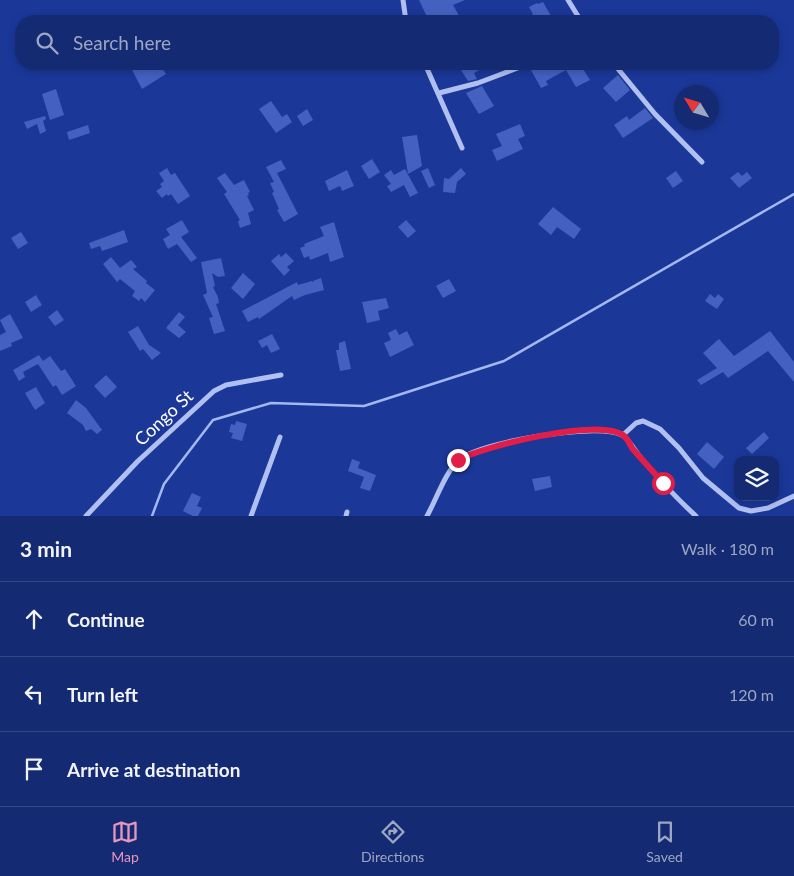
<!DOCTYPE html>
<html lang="en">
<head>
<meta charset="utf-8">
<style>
  body { margin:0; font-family:Lato,sans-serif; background:#21367b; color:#f1f3f6 }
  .controls { position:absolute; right:15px; bottom:15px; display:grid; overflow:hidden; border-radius:10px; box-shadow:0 2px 8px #0003 }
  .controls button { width:45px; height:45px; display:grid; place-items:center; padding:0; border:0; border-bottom:1px solid #334685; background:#142a73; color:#f1f3f6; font:25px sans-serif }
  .compass { position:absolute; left:674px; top:85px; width:45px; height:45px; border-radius:50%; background:#142a73; box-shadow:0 2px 8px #0003; rotate:308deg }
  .stop { position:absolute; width:15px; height:15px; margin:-11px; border:4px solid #e11d48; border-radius:50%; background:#fff }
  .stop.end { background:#e11d48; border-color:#fff; box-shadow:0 1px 5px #0008 }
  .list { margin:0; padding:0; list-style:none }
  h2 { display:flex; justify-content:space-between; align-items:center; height:65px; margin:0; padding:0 20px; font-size:21px }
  h2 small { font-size:16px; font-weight:400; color:#9da7c4 }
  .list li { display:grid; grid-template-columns:32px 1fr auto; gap:15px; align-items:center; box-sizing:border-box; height:75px; padding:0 20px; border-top:1px solid #334685 }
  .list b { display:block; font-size:19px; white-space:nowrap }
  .list em { font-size:16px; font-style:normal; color:#9da7c4 }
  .icon { flex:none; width:28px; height:28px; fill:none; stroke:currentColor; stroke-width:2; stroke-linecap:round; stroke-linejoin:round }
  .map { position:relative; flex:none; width:794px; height:516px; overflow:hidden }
  .search { position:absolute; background:#142a73; box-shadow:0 2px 8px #0003; left:15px; right:15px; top:15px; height:55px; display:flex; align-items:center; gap:12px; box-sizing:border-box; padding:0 18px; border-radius:20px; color:#9da7c4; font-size:19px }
  .sheet { height:290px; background:#142a73 }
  nav { display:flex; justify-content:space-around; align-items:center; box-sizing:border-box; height:70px; border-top:1px solid #334685; background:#142a73; font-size:14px; color:#9da7c4 }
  nav a { display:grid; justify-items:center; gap:2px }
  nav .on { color:#e797bd }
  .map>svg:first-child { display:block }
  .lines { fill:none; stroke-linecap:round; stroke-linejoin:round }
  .stream { stroke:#a3b8f3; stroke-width:2.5 }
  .building { fill:#4461c0 }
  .minor { stroke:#b0c0f1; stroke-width:5 }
  .route { stroke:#e11d48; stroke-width:6 }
  .labels { text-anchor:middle; stroke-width:4.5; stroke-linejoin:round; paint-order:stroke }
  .street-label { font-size:18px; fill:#fff; stroke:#1b3899 }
</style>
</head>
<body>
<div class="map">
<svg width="794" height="516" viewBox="0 0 794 516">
  <rect width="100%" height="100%" fill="#1b3899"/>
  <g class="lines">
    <polyline class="stream" points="152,516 164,484 213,420 271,403 364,406 504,361 794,194"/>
  </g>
  <g class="building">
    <polygon points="419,0 465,0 453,5 462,21 429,21"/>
    <polygon points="543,2 551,16 542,21 533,21 530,16 533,14 529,7 537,3 538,4"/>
    <polygon points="139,64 159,64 166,74 142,89 131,68"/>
    <polygon points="464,64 489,64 474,73 477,79 468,81 459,67"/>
    <polygon points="548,64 580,64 590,80 576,87 566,70 546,81 548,85 541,88 531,70 538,66 539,69"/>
    <polygon points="618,75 630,90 616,102 603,88"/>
    <polygon points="482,86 494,106 479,114 466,93"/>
    <polygon points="56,89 64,115 50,120 42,94"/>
    <polygon points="271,101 282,117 287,114 292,122 276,133 259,109"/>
    <polygon points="645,108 653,118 623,138 614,125 627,116 629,120"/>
    <polygon points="307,109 313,120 303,126 297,116"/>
    <polygon points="45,116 46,119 43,121 46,131 40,134 37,124 27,129 24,122"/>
    <polygon points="520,124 525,136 518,139 523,149 497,161 492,150 502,146 496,134"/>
    <polygon points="88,125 90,133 69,140 67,132"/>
    <polygon points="417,135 422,166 408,174 402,137"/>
    <polygon points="372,159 380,172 369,179 361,166"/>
    <polygon points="281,160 286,169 277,173 298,214 284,222 277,210 279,209 272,193 274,192 270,183 274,182 266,167"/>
    <polygon points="167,168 171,175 175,173 190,196 178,204 171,194 168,196 167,194 162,198 156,191 162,187 160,184 164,181 159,173"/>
    <polygon points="428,168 435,185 429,188 421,171"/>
    <polygon points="461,168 466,174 457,182 455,193 443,192 444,178 449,179"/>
    <polygon points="405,169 418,193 410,197 404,185 391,192 387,186 391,184 384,175 391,170 394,175"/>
    <polygon points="347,170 354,186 342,191 340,186 329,191 325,181"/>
    <polygon points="676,171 683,181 673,188 666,178"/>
    <polygon points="738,172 742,176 747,172 752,178 739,188 730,178"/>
    <polygon points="225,173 234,185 244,180 250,192 248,193 249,195 247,196 254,210 248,213 251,224 240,228 238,221 240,220 224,194 227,192 217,178"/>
    <polygon points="553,207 581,229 574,239 557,227 551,235 538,224"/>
    <polygon points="182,220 189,232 181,237 197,258 191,262 177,244 168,249 163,239 170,235 166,229"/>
    <polygon points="406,220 416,231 408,238 398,227"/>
    <polygon points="334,222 344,257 330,262 328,253 310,260 309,256 304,258 300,248 305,246 304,244 324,236 320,227"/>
    <polygon points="124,230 128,242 102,251 100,246 91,249 89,243"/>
    <polygon points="21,232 28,243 18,249 11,238"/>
    <polygon points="286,253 294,261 287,267 290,270 284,276 271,261 279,254 281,257"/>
    <polygon points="111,257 120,268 131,260 137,267 133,269 147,281 146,283 155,290 145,302 141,298 139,301 132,296 135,291 120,279 117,282 103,264"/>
    <polygon points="221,258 225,276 218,277 212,273 215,286 213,287 218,297 219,303 216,304 225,331 214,334 209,318 213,317 203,295 207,293 201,262"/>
    <polygon points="243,273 255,284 243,299 231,288"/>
    <polygon points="321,278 324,290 305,295 294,300 292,296 259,319 258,317 248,322 242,311 297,282 298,285 312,281 313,283 313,281"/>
    <polygon points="449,279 456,291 443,298 436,286"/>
    <polygon points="710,294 715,298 718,294 724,299 717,309 705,301"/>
    <polygon points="36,295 42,305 31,312 25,302"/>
    <polygon points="386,298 389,308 378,311 380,320 367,323 362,302"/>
    <polygon points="57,310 64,320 55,326 48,317"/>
    <polygon points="179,312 185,317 178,325 186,332 179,338 166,328"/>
    <polygon points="10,314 23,338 11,343 12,346 0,351 0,335 6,332 0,320"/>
    <polygon points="138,326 149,345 161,353 152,360 143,349 140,351 128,332"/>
    <polygon points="396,329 399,335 407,331 414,345 390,357 384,343 391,340 388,333"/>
    <polygon points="770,331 794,362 794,382 768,351 728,378 723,372 701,385 697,380 717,368 703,353 719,339 734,356"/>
    <polygon points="272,334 280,349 271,353 267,345 262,348 258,341"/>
    <polygon points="345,341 351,369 340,371 336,350 339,350 339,343"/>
    <polygon points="39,355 43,361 50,356 61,371 65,369 76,386 62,395 56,385 53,387 38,364 23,372 25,377 19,381 13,370"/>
    <polygon points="106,375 117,387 105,398 94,386"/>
    <polygon points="36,387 45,403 35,410 25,393"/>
    <polygon points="76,400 86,408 102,430 97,434 91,429 86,431 83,425 67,413"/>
    <polygon points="236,421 247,424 242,441 231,438 233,433 229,432 231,424 235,425"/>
    <polygon points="764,432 769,438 752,454 746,448"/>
    <polygon points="707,442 724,457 714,469 697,454"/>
    <polygon points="352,459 360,462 358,468 376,475 370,491 360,488 364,477 348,471"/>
    <polygon points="550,476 552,487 535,491 532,479"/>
    <polygon points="192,493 201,497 197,506 202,508 198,516 193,516 183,511"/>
  </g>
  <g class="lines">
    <g class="minor">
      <polyline points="403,0 406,21"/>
      <polyline points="568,0 581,21"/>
      <polyline points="425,64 462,148"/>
      <polyline points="614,64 655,114 702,162"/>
      <polyline points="439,93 478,83 528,64"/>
      <polyline points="623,435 636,423 643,421 660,429 679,448 703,478 739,508 751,511 768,508 794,496"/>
      <polyline points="86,516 138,461 214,391 226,385 281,375"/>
      <polyline points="251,516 280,437"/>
      <polyline points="346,516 347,512"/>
      <path d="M427,516C435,502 447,469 459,460C480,442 597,422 622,435C627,437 636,452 641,458C658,478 676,498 696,516"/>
    </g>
  </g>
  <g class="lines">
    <path class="route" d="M458,460C483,446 599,418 623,435C627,438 630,444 632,448C642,460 653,471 663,483"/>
  </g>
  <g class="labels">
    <g class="street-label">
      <text transform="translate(164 418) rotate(-43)" y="6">Congo St</text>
    </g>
  </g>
</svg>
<div class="controls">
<button><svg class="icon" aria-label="layers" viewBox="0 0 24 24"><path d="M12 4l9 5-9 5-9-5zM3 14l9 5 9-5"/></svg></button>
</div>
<svg class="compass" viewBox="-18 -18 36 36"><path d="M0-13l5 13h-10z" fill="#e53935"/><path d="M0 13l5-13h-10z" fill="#9da7c4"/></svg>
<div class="stop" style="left:663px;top:483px"></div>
<div class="stop end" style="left:458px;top:460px"></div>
<div class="search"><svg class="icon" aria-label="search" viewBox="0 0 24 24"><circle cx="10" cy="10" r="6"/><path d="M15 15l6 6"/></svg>Search here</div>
</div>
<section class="sheet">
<h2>3 min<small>Walk · 180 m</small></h2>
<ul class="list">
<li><svg class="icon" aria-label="ahead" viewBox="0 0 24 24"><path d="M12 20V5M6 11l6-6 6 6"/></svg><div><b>Continue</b></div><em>60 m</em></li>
<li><svg class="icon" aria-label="left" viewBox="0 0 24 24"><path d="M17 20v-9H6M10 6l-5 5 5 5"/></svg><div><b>Turn left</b></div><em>120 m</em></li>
<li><svg class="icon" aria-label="arrive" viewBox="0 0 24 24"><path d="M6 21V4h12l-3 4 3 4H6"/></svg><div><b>Arrive at destination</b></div></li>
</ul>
</section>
<nav>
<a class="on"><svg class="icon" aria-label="map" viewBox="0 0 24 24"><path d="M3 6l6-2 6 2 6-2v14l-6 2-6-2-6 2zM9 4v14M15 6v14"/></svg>Map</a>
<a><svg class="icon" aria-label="directions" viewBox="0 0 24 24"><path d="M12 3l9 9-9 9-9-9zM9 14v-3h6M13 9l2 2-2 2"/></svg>Directions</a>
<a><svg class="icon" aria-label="saved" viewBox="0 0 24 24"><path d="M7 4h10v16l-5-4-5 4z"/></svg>Saved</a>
</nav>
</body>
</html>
